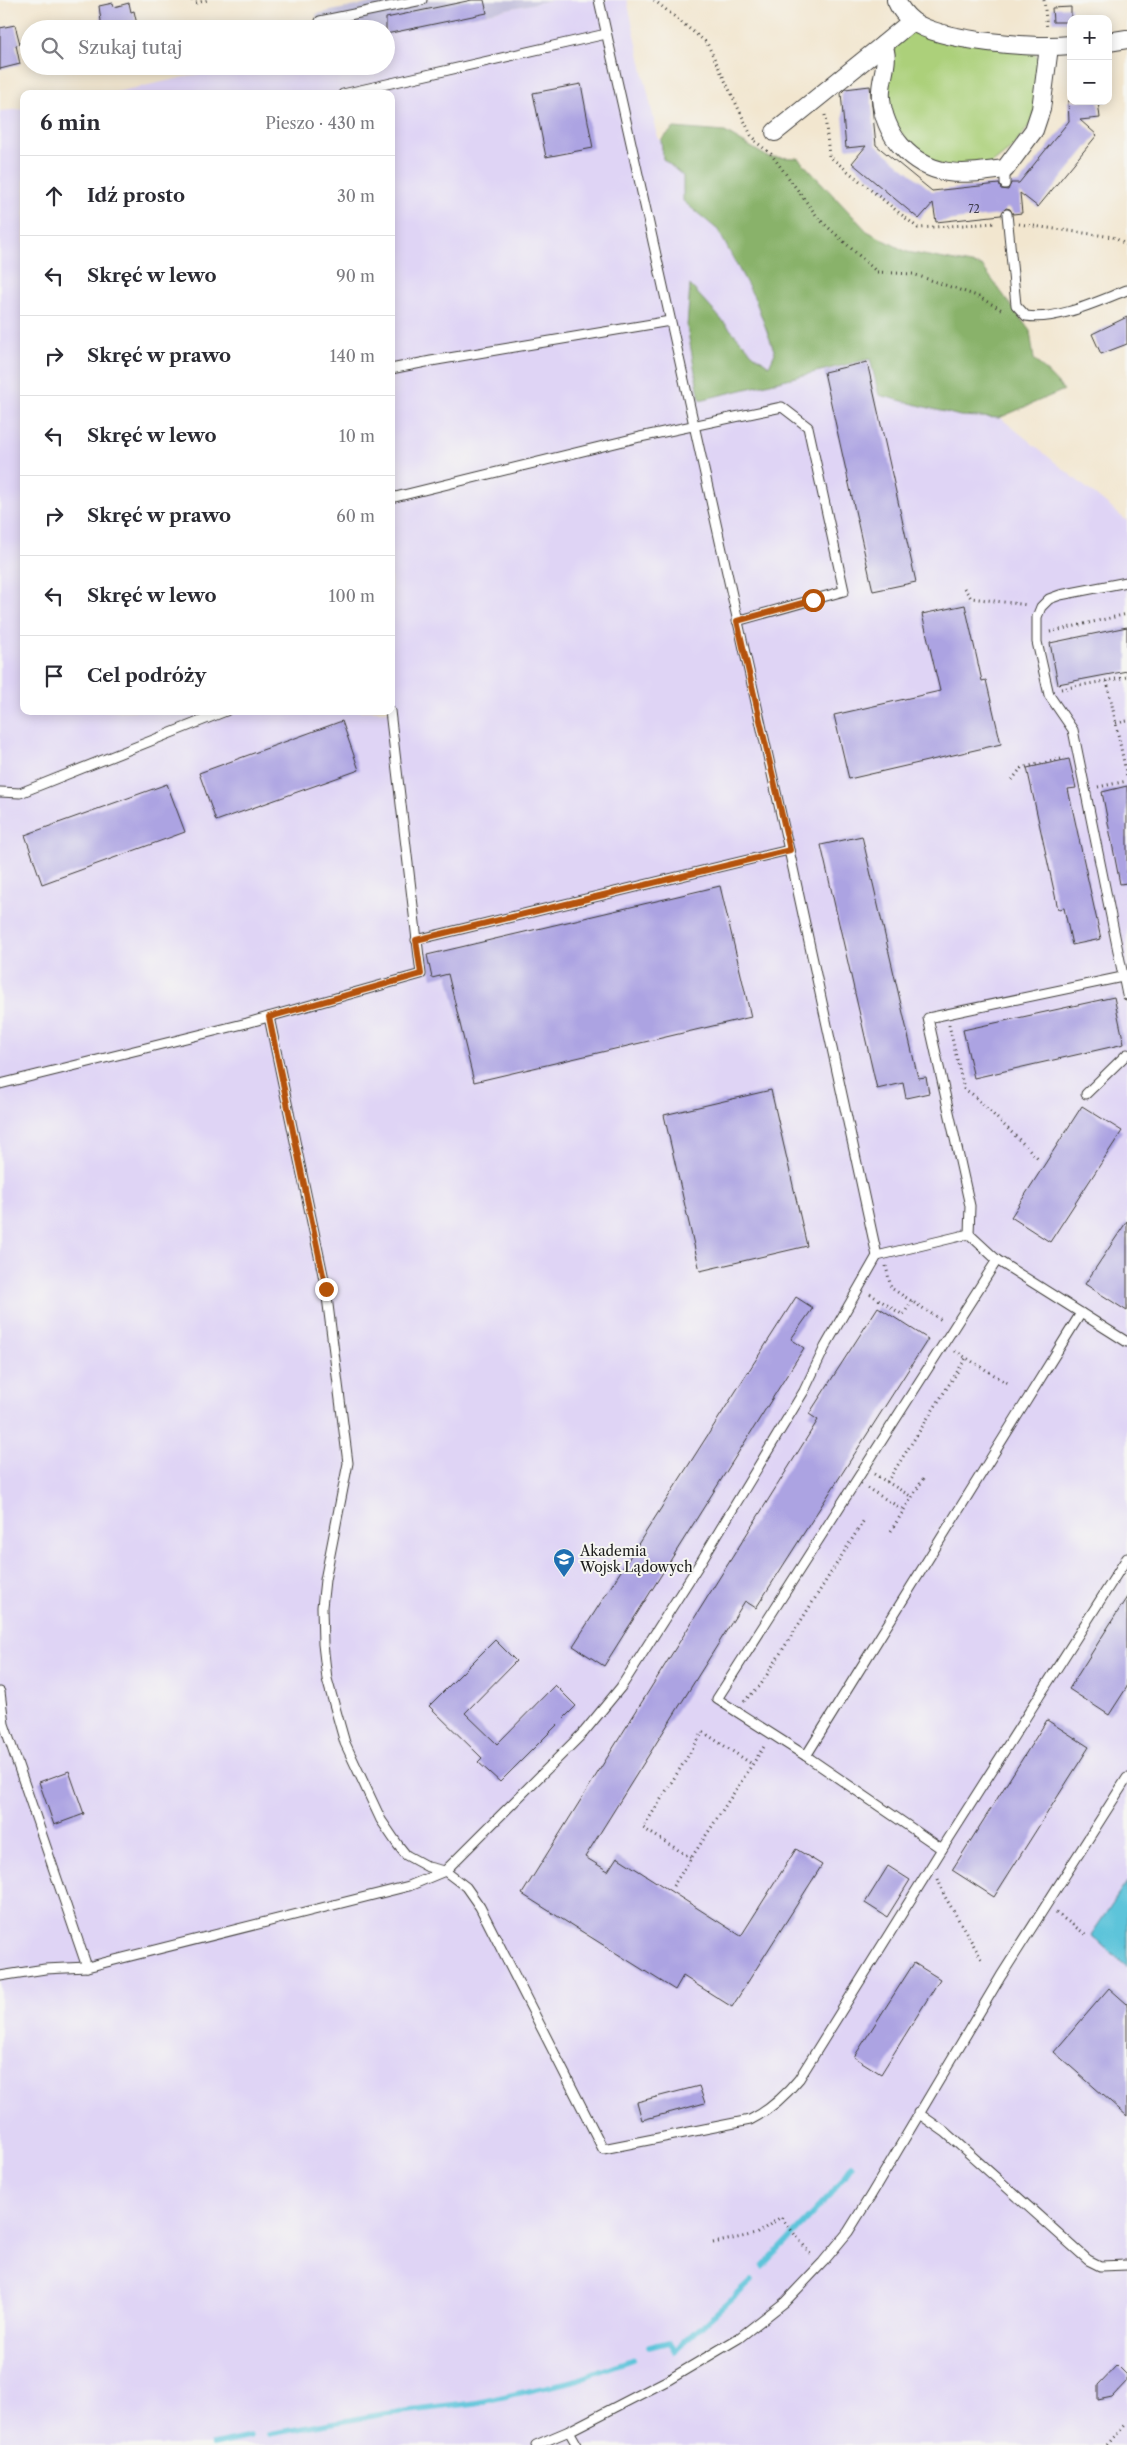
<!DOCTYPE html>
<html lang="pl">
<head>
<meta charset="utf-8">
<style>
  body { margin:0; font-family:"Libre Caslon Text",serif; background:#f7f7f7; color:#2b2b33 }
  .controls { position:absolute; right:15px; top:15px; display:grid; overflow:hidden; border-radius:10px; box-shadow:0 2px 12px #0003 }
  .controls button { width:45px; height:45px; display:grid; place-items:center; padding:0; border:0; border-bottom:1px solid #e1e1e2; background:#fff; color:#2b2b33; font:25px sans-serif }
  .stop { position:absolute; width:15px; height:15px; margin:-11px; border:4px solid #b45309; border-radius:50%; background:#fff }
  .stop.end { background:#b45309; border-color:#fff; box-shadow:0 1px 5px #0008 }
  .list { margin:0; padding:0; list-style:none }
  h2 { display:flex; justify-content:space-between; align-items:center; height:65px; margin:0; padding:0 20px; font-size:21px }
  h2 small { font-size:16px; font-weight:400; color:#7c7c81 }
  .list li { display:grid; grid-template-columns:32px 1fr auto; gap:15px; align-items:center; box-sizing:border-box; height:80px; padding:0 20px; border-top:1px solid #e1e1e2 }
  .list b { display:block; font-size:19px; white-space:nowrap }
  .list em { font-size:16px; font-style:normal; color:#7c7c81 }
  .icon { flex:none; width:28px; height:28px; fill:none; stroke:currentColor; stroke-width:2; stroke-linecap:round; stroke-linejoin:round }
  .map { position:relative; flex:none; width:1127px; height:2445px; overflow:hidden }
  .search { position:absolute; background:#fff; box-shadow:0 2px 12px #0003; left:20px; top:20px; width:375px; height:55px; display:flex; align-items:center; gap:12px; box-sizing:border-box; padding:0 18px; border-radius:28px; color:#7c7c81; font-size:19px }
  .panel { position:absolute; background:#fff; box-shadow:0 2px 12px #0003; left:20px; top:90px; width:375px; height:625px; border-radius:10px }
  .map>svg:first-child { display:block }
  .built { fill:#dfd4f5 }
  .industrial { fill:#c3c0db }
  .green { fill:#acd07a; stroke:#64764b }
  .forest { fill:#89b26a; stroke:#526743 }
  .water { fill:#5dc4da; stroke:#3c707b }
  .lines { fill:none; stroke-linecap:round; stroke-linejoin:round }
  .stream { stroke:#5dc4da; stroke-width:5.5 }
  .building { fill:#aca3e2 }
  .lane-casing { stroke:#3c3a37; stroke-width:11 }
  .street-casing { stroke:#3c3a37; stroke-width:20 }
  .path { stroke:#3c3a37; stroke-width:3; stroke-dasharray:1 4; stroke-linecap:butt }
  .lane { stroke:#fff; stroke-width:9 }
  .street { stroke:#fff; stroke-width:18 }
  .route { stroke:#b45309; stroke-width:6 }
  .labels { text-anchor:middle; stroke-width:4; stroke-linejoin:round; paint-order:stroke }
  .number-label { font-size:11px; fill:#403e4e }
  .poi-label { font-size:14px; fill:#1c1c1c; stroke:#f6f6f2; text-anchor:start }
</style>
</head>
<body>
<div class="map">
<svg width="1127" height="2445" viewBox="0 0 1127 2445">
  <rect width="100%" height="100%" fill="#f6f6f2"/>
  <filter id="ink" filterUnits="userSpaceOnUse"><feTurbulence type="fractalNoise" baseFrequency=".02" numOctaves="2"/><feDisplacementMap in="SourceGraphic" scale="10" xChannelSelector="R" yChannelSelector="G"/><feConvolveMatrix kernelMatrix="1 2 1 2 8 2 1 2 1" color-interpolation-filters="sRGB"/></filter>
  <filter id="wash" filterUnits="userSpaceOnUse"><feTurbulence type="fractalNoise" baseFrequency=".0096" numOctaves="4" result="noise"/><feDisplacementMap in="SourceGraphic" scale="20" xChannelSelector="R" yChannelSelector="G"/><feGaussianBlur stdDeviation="1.12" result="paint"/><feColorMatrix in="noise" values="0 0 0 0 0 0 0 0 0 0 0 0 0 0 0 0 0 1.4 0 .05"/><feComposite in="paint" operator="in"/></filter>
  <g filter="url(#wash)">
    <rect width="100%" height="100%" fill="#f2e6cf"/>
    <polygon class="built" points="551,0 627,0 658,138 1127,521 1127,2445 0,2445 0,111 24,109 24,711 391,711 391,94 107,94 236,66 386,66 386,34"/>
    <polygon class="industrial" points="386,0 551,0 386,34 386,29 319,29 316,14"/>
    <polygon class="green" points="913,27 1032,51 1038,57 1041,68 1034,119 1014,146 990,165 945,167 920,157 893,122 886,96 890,68 898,39"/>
    <polygon class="forest" points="674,128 725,132 768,157 798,158 867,231 907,252 982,266 1030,331 1034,359 1064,390 999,418 960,416 879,395 870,359 700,400 687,327 690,285 752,353 769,366 775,353 755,299 718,230 683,201 683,176 663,159 661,140"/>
    <polygon class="water" points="1127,1882 1127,1967 1091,1935"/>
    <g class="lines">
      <g class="stream">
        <polyline points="763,2266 832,2193 851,2166"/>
        <polyline points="649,2347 669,2342 675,2351 751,2281"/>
        <polyline points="269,2434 384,2414 476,2403 573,2381 633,2359"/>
        <polyline points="213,2445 250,2437"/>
      </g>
    </g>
    <g id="blocks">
      <g class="building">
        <polygon points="472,0 484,0 487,13 386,34 386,18"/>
        <polygon points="113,3 114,7 129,3 131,12 134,11 138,29 102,29 99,6"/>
        <polygon points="1071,7 1071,22 1053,22 1052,8"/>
        <polygon points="15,25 20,44 16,45 20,64 0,69 0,28"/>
        <polygon points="581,84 593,148 546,157 533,93"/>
        <polygon points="870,86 876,145 932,191 999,184 1001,189 1008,190 1011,183 1019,183 1069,121 1068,101 1098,101 1100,118 1080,120 1097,135 1038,207 1020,193 1022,213 1013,214 1010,209 1006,208 1001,215 936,222 933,203 919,219 852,163 866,146 846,148 841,93 845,89"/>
        <polygon points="1127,317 1127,344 1101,354 1092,334"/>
        <polygon points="867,362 916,582 873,591 824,372"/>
        <polygon points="965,605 982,681 986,680 1001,744 849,779 834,715 940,691 922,614"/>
        <polygon points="1127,627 1127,671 1058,684 1050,643"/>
        <polygon points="342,721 359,770 216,821 199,773"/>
        <polygon points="1069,759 1076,788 1068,789 1101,939 1072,945 1064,908 1058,909 1027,768"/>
        <polygon points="167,784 185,832 42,884 25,835"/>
        <polygon points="1127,786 1127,883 1120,884 1102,792"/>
        <polygon points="862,836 918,1078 926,1077 929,1093 906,1098 903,1083 877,1089 821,845"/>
        <polygon points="720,886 751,1017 474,1082 448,974 432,978 427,955"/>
        <polygon points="1114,997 1124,1044 974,1078 963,1030"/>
        <polygon points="771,1090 807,1246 700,1271 664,1115"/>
        <polygon points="1082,1106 1122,1131 1050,1242 1011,1217"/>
        <polygon points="1127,1221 1127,1311 1085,1284"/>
        <polygon points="796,1297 813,1308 791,1339 804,1348 604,1666 573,1646"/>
        <polygon points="878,1307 928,1339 756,1608 745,1601 585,1857 608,1871 617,1857 741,1936 796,1849 822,1865 732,2007 683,1976 675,1990 522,1894 818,1420 809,1414"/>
        <polygon points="1127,1597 1127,1687 1109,1715 1069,1689"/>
        <polygon points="495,1640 516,1661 465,1713 497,1744 555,1685 576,1706 500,1782 478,1762 482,1758 429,1706"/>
        <polygon points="1047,1720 1089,1747 994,1897 952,1870"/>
        <polygon points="69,1771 84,1814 54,1825 39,1782"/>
        <polygon points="888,1866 910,1880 887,1917 865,1903"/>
        <polygon points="914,1963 940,1979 881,2074 854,2057"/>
        <polygon points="1109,1988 1127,2004 1127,2116 1054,2052"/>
        <polygon points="699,2086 705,2103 642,2120 637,2102"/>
        <polygon points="1117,2365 1127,2375 1127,2381 1112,2397 1098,2400 1098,2385"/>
      </g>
    </g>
  </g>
  <g filter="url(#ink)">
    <use href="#blocks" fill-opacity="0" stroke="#3c3a37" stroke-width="1"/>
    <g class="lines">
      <g class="lane-casing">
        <g id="lane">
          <polyline points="599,0 789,850 877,1256 969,1234 997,1260 1127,1342"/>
          <polyline points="320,21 422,0"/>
          <polyline points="343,94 606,34"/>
          <polyline points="1005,169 1005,184"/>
          <path d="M1007,214L1016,305L1026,316C1057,321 1098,301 1127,290"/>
          <polyline points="391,369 431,361 670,321"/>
          <polyline points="391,498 640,437 782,407 808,427 844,591 737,621"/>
          <polyline points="1127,582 1060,595 1049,599 1041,607 1037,617 1037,642 1049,695 1073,730 1127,995"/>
          <polyline points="0,792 20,793 226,711"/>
          <polyline points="416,940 789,850"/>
          <path d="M269,1017L326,1289L348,1463L325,1580L322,1607L323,1644L327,1679L345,1743L381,1820L398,1845L406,1855L428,1867L445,1871L466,1887L480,1907L603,2149L750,2120C770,2110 785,2096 799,2079L942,1849L1127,1558"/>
          <polyline points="0,1084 247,1023 421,974 390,711"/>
          <polyline points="1086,1094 1127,1054"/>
          <polyline points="969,1234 970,1206 928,1018 1127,976"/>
          <polyline points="0,1692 4,1724 87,1967"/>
          <polyline points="806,1756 1081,1313"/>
          <polyline points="942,1849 806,1756 717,1699 997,1260"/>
          <polyline points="0,1976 45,1969 87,1967 409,1886 445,1871 584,1732 621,1687 700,1563 804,1391 825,1347 877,1256"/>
          <polyline points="918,2113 945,2132 1088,2260 1100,2266 1127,2265"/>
          <polyline points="569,2431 577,2445"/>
          <polyline points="536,2445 569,2431 670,2379 739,2338 785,2302 823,2262 848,2232 871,2195 1001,1976 1127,1778"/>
        </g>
      </g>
      <g class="street-casing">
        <g id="street">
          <path d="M896,0C899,7 906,16 912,21C941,42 1035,48 1071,45"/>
          <path d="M912,21L883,45C891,62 879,79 881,98C882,114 890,134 901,146C932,180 964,174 1005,169L1034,130L1041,109L1049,47"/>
          <polyline points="1108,42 1127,39"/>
          <polyline points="775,132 883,45"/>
        </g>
      </g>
      <g class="path">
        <polyline points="192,0 196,3 208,0"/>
        <polyline points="654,0 707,43 751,135 756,140"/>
        <polyline points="1044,0 1047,29"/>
        <polyline points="825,115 829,156 918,228 996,223"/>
        <polyline points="755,141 771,154 819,219 877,272 913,274 977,296 1004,311"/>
        <polyline points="1019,224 1113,237 1127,245"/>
        <polyline points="964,588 971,598 1028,605"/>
        <polyline points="1050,632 1127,614"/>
        <polyline points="1107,681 1127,777"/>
        <polyline points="1061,689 1127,677"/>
        <polyline points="1116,723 1127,721"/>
        <polyline points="1012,780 1021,768 1065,758"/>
        <polyline points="1098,787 1127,781"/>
        <polyline points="949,1025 964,1089 972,1094 1038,1158"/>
        <polyline points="886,1266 891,1288 943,1321"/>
        <polyline points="870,1294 903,1315 912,1301"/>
        <polyline points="955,1351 1009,1384"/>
        <polyline points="874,1474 912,1497"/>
        <polyline points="887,1482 966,1358"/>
        <polyline points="867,1488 904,1510"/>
        <polyline points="891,1531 925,1476"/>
        <polyline points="744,1701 760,1686 864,1520"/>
        <polyline points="691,1858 643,1828 703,1732 752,1764"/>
        <polyline points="938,1879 944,1895 983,1961"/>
        <polyline points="673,1886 765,1745"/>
        <polyline points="1056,1913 1088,1936"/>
        <polyline points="713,2243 756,2234 781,2217 812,2256"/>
        <polyline points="1107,2445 1127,2423"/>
      </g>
      <use href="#lane" class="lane"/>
      <use href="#street" class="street"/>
    </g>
  </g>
  <g class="lines" filter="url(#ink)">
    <polyline class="route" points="326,1289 269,1017 421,974 416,940 790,850 737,621 813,600"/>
  </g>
  <defs>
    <g id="university-pin" transform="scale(1.125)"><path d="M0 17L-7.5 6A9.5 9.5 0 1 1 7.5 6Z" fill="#1f6fb2" stroke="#f6f6f2"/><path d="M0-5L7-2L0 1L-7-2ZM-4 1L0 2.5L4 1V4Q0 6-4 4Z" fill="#fff"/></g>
  </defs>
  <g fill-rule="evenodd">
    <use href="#university-pin" x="564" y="1559"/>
  </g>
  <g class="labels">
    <g class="number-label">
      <text x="974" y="213">72</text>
    </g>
    <g class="poi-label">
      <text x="580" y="1556">Akademia<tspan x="580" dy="16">Wojsk Lądowych</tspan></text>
    </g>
  </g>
</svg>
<div class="controls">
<button>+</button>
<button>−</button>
</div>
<div class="stop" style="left:813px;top:600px"></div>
<div class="stop end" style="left:326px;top:1289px"></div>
<div class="search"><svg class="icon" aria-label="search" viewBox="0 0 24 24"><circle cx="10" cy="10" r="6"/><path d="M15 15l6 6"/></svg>Szukaj tutaj</div>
<section class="panel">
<h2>6 min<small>Pieszo · 430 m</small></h2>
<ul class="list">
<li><svg class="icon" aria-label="ahead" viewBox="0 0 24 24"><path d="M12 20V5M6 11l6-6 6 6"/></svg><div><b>Idź prosto</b></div><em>30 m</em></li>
<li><svg class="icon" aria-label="left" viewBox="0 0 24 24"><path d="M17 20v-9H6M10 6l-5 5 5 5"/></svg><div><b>Skręć w lewo</b></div><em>90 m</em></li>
<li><svg class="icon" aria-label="right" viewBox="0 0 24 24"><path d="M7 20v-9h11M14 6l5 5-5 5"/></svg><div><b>Skręć w prawo</b></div><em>140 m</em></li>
<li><svg class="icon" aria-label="left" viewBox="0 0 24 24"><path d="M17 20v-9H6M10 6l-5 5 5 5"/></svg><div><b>Skręć w lewo</b></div><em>10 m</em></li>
<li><svg class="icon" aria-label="right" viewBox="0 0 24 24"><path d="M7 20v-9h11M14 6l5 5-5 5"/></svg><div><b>Skręć w prawo</b></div><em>60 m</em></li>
<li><svg class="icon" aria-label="left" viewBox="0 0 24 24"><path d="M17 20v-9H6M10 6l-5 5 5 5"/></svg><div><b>Skręć w lewo</b></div><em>100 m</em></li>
<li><svg class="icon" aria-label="arrive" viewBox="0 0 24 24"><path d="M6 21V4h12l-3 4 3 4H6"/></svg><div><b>Cel podróży</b></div></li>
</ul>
</section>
</div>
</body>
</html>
